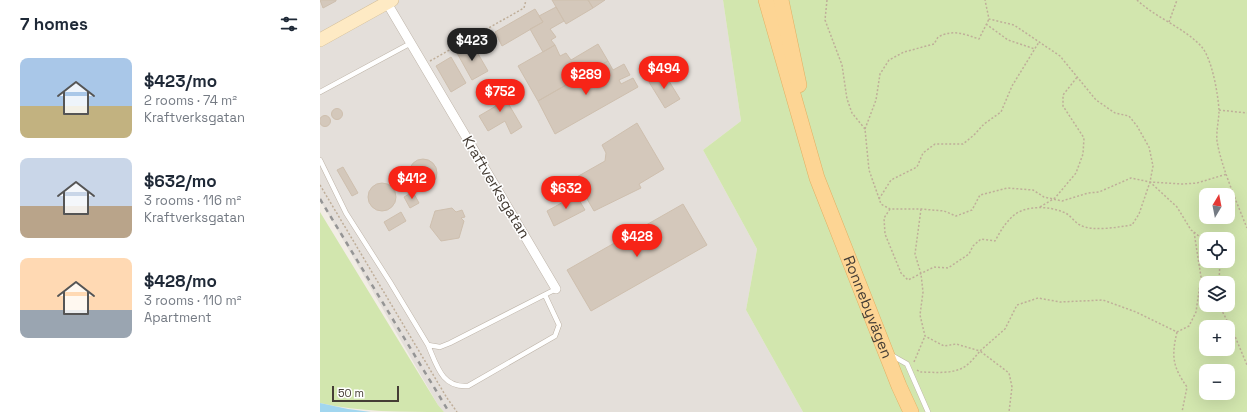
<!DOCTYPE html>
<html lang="en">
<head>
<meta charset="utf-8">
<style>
	:root { --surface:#fff; --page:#f6f6f7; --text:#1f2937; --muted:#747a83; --accent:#f72417 }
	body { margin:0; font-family:"Space Grotesk",sans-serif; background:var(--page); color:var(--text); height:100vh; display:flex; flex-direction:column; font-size:15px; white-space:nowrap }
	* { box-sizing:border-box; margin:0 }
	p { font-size:13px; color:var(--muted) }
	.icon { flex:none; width:22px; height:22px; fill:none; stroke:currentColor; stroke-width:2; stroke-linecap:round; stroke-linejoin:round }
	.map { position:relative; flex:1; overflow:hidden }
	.side { display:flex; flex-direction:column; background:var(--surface); width:320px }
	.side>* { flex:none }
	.needle { width:26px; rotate:10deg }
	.tools { position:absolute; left:879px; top:188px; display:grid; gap:8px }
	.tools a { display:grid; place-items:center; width:36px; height:36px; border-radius:8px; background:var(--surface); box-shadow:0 4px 16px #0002; font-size:20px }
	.scale { position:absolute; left:12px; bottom:10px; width:67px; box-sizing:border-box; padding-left:4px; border:2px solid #453d35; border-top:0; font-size:11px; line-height:14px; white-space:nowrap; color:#453d35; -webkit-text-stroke:3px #fff; paint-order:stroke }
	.price { position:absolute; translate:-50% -34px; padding:0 9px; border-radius:14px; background:var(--accent); color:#fff; font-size:13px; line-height:26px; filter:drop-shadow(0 1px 2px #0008) }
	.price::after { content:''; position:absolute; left:50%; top:24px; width:12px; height:9px; margin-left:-6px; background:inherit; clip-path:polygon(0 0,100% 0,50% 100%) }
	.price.current { background:#222; color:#fff }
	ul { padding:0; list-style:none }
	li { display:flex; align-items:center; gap:12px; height:100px; padding:0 20px }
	li span { display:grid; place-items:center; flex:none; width:112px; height:80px; border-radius:8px; color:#555 }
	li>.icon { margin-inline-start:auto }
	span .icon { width:48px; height:48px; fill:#fffc; stroke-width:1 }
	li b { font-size:17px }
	h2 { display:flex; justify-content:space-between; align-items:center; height:48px; padding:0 20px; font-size:17px }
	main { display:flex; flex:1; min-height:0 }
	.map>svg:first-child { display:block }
	.industrial { fill:#e4dfda }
	.green { fill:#d2e6ae; fill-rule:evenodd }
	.water { fill:#a1d6ef }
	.building { fill:#d4c8bb; stroke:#cebfae }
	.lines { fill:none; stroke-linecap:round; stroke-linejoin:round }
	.lane-casing { stroke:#beb4a8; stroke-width:5.5 }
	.street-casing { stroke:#beb4a8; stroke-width:10 }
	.secondary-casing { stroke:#d2bc95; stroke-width:14 }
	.primary-casing { stroke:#e2b064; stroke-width:16 }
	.path { stroke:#bfae99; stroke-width:1.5; stroke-dasharray:2 2; stroke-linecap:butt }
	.lane { stroke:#fff; stroke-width:4.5 }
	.street { stroke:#fff; stroke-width:9 }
	.secondary { stroke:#feeac4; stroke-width:13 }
	.primary { stroke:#fdd594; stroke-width:15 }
	.rail { stroke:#959595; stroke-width:2.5; stroke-dasharray:5 5; stroke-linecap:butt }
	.labels { text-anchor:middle; stroke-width:3; stroke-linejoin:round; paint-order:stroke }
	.street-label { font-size:15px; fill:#453d35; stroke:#fff }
</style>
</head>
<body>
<main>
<section class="side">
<h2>7 homes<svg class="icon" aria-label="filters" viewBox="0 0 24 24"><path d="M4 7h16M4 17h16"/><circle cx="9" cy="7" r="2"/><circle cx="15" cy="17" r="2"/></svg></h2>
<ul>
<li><span style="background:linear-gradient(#a9c7e8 60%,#c2b280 0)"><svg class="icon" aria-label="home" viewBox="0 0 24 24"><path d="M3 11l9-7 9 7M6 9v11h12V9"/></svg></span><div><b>$423/mo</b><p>2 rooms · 74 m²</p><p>Kraftverksgatan</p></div></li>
<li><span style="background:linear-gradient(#c9d6e8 60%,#b9a48a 0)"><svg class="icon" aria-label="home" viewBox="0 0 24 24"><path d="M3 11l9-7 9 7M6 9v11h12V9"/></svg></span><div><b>$632/mo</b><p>3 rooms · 116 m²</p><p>Kraftverksgatan</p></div></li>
<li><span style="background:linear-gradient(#ffd9b3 65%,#9aa5b1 0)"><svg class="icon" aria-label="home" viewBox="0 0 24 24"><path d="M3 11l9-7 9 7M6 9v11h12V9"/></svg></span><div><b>$428/mo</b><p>3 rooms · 110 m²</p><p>Apartment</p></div></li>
</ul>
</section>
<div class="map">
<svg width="927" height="412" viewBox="0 0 927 412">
	<rect width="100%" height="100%" fill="#f2ede5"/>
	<path class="industrial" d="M 0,0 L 403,0 L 421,121 L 383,150 L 437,249 L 426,310 L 483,412 L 124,412 L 118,405 L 0,200 Z"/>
	<path class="green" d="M 403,0 L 927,0 L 927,412 L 483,412 L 426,310 L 437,249 L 383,150 L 421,121 ZM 886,195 L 908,195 L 908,217 L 886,217 ZM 886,239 L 908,239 L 908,261 L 886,261 ZM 886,283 L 908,283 L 908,305 L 886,305 ZM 886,327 L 908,327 L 908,349 L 886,349 ZM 886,371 L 908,371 L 908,393 L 886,393 Z
		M 0,212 L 118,405 L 124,412 C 83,412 39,412 0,403 Z"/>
	<path class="water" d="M 0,403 L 28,409 L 51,412 L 0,412 Z"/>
	<path class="building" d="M 0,0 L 16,0 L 16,1 L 3,8 Z
		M 232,0 L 268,0 L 273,8 L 246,24 Z
		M 268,0 L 285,0 L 273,8 Z
		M 236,7 L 244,21 L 230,29 L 236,37 L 231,40 L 235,45 L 223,52 L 210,29 L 223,22 L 219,16 Z
		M 215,9 L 223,22 L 182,46 L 175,32 Z
		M 278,44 L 288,61 L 218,101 L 198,66 L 235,45 L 240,56 L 246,53 L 251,60 Z
		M 153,45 L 168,71 L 152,80 L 137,53 Z
		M 131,57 L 146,83 L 131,92 L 116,66 Z
		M 288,61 L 293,70 L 304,64 L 310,75 L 299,80 L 301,84 L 313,78 L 318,87 L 235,134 L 218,101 Z
		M 344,73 L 360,99 L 345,108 L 329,82 Z
		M 178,86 L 202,127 L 191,134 L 185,121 L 168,131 L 159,116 L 176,106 L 167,92 Z
		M185.5 99a4.5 4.5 0 1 1 9 0a4.5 4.5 0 1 1-9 0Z
		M11.5 114a5.5 5.5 0 1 1 11 0a5.5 5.5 0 1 1-11 0Z
		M-0.5 121a5.5 5.5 0 1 1 11 0a5.5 5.5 0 1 1-11 0Z
		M 317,123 L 344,169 L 319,184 L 321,188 L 274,211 L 255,178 L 285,161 L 286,153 L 282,145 Z
		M89 173a14 14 0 1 1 28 0a14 14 0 1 1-28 0Z
		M 23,167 L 38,193 L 32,196 L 17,170 Z
		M48 197a14 14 0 1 1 28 0a14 14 0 1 1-28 0Z
		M 93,192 L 99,203 L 90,208 L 84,197 Z
		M 256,195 L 265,210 L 234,226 L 227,211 Z
		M 363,204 L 387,245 L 271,311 L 247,270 Z
		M 132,208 L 136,212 L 142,210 L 145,217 L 141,218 L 144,221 L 139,238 L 121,241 L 110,227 L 115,211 Z
		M 81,212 L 86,221 L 69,231 L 64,222 Z"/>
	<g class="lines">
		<defs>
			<path id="lane" d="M 0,92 L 91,43
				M 0,160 L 26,213 L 70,282 L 108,345 L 120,347 L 130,343 L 236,289
				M 108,345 C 117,366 122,388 148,386 L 235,336 L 239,325 L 225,295
				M 571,355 L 587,364 L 608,412"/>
			<path id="street" d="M 67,3 L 236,289"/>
			<path id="secondary" d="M 0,40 L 72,0"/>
			<g id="primary">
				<path id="s1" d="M 446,0 L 497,178 L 579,386 L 591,412"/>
				<path d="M 461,0 L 479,85"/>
			</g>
		</defs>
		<use href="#lane" class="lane-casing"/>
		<use href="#street" class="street-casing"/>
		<use href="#secondary" class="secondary-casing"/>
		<use href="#primary" class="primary-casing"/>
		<path class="path" d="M 507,0 L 505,20 L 522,65 L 527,99 L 532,113 L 545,129 L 549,170 L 561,204 L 570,209 L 601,209 L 624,211 L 636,216 L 652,210 L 660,195 L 687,188 L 713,190 L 724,197 L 742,201 L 768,193 L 779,192 L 811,178 L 830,182 L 863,184 L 877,183 L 907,174
			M 817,0 C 836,18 863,27 881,46 C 892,58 898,94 899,110 C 899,120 896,131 897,141 C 901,166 917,203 927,228
			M 849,22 L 857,0
			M 666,24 L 688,40 L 715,49
			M 110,61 L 204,8 L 206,0
			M 899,110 L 927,113
			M 545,129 L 556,100 L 560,74 L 569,60 L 584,52 L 614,44 L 618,37 C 633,29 644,34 659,39 L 669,19
			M 0,185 L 127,398 L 137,412
			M 559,199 L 571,180 L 597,167 L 603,153 L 615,144 L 643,144 L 654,135 L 664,124 L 681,112 L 692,86 L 719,42
			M 720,207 L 735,198 L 756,173 L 763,154 L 764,138 L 743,106 L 743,95 L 758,76
			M 570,209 L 564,218 L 565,234 L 581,273 L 588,280 L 614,267 L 628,268 L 649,254 L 653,246 L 661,239 L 675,241 C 680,232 685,223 693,216 C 705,205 729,206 743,212 C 750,214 754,222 760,225 C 773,232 798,227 812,225 L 819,214 L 830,182 L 833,166 L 829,147 L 817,126 L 809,116 L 795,113 L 776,100 L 740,56 L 694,25 L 669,19 L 665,0
			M 601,209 L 595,254 L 601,274 L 603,292 L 600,315 L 605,336 L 624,346 L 636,344 L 660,351 L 685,329 L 697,305 L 718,298 L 740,302 L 783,300 L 816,312 L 857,332 L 869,326 L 876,312 L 881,277 L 874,232 L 871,230 L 857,207 L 830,182
			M 874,232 L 886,242
			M 899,283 L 900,261
			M 899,305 L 914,334 L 927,365
			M 857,332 C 851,357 853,367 867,387 L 862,412
			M 594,362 L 605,336
			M 597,370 L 600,372 C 614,372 635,375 647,365 C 652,361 656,356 660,351 L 689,373 L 692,387 L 689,412"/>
		<use href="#lane" class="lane"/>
		<use href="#street" class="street"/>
		<use href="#secondary" class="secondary"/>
		<use href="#primary" class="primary"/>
		<path class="rail" d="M 0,199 L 129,412"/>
	</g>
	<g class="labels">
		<g class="street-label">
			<text transform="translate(176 187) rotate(59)" y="5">Kraftverksgatan</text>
			<text dy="5" stroke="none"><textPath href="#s1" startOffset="324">Ronnebyvägen</textPath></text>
		</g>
	</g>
</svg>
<div class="tools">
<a><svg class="needle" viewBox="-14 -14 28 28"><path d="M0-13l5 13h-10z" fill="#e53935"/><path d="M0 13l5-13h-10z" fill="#747a83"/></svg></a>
<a><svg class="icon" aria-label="locate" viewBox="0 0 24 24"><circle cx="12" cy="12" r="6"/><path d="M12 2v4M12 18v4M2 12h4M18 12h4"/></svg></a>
<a><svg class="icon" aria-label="layers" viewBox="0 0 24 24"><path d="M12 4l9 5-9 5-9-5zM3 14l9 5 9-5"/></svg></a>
<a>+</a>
<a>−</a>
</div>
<div class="scale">50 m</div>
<b class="price current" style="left:152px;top:62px">$423</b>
<b class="price" style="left:344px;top:90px">$494</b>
<b class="price" style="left:266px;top:96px">$289</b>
<b class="price" style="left:180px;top:113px">$752</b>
<b class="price" style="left:92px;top:200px">$412</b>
<b class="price" style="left:246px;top:210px">$632</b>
<b class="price" style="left:317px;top:258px">$428</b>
</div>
</main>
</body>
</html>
